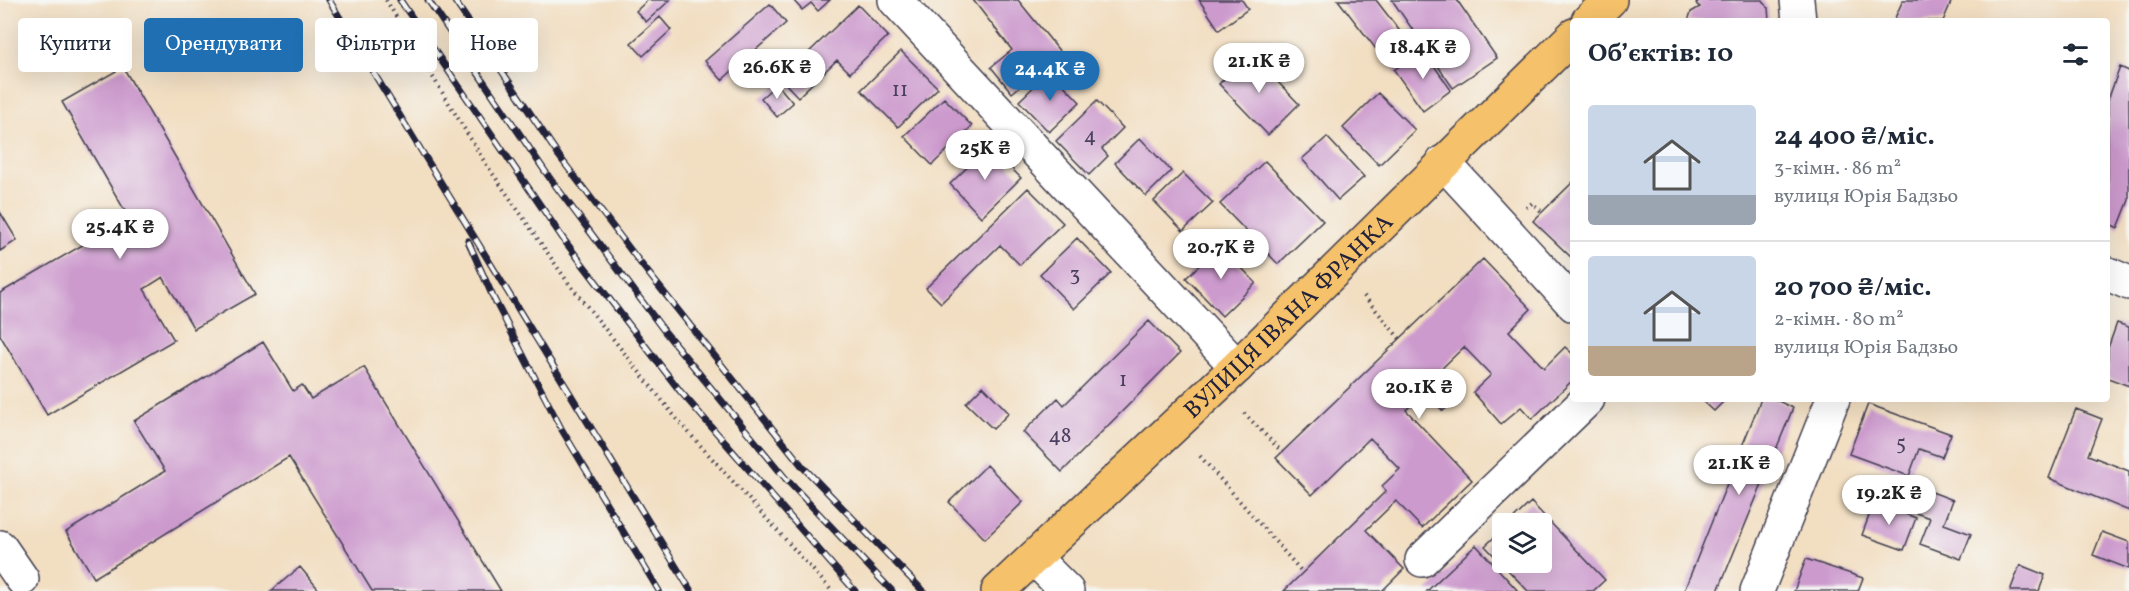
<!DOCTYPE html>
<html lang="uk">
<head>
<meta charset="utf-8">
<style>
	:root { --surface:#fff; --page:#f6f6f7; --text:#1f2937; --muted:#747a83; --line:#e0e1e3; --accent:#1f6fb2 }
	body { margin:0; font-family:Vollkorn,serif; background:var(--page); color:var(--text); height:100vh; display:flex; flex-direction:column; font-size:22px; white-space:nowrap }
	* { box-sizing:border-box; margin:0 }
	p { font-size:20px; color:var(--muted) }
	.icon { flex:none; width:33px; height:33px; fill:none; stroke:currentColor; stroke-width:2; stroke-linecap:round; stroke-linejoin:round }
	.map { position:relative; flex:1; overflow:hidden }
	.side { position:absolute; left:1570px; top:18px; width:540px; height:384px; display:flex; flex-direction:column; background:var(--surface); border-radius:6px; box-shadow:0 6px 24px #0002 }
	.side>* { flex:none }
	.top-card { position:absolute; left:18px; top:18px; width:570px; height:54px; display:flex; gap:12px }
	.buttons { position:absolute; left:1492px; top:513px; display:grid; gap:12px }
	.buttons a { display:grid; place-items:center; width:60px; height:60px; border-radius:6px; background:var(--surface); box-shadow:0 6px 24px #0002; font-size:30px }
	.price { position:absolute; translate:-50% -51px; padding:0 14px; border-radius:21px; background:#fff; color:#222; font-size:20px; line-height:39px; filter:drop-shadow(0 2px 3px #0008) }
	.price::after { content:''; position:absolute; left:50%; top:36px; width:18px; height:14px; margin-left:-9px; background:inherit; clip-path:polygon(0 0,100% 0,50% 100%) }
	.price.current { background:var(--accent); color:#fff }
	ul { padding:0; list-style:none }
	li { display:flex; align-items:center; gap:18px; height:150px; padding:0 18px }
	li+li { border-top:2px solid var(--line) }
	li span { display:grid; place-items:center; flex:none; width:168px; height:120px; border-radius:6px; color:#555 }
	li>.icon { margin-inline-start:auto }
	span .icon { width:72px; height:72px; fill:#fffc; stroke-width:1 }
	li b { font-size:26px }
	h2 { display:flex; justify-content:space-between; align-items:center; height:72px; padding:0 18px; font-size:26px }
	.pill { padding:0 21px; border-radius:6px; background:var(--surface); box-shadow:0 6px 24px #0002; font-size:21px; line-height:54px }
	.pill.current { background:var(--accent); color:#fff }
	.map>svg:first-child { display:block }
	.building { fill:#cc9acd }
	.lines { fill:none; stroke-linecap:round; stroke-linejoin:round }
	.minor-casing { stroke:#413e4f; stroke-width:36 }
	.major-casing { stroke:#413e4f; stroke-width:36 }
	.path { stroke:#413e4f; stroke-width:4; stroke-dasharray:1.5 4.5; stroke-linecap:butt }
	.minor { stroke:#fff; stroke-width:33 }
	.major { stroke:#f5c16b; stroke-width:33 }
	.rail-casing { stroke:#22223b; stroke-width:7 }
	.rail { stroke:#f6f6f2; stroke-width:4.5; stroke-dasharray:14; stroke-linecap:butt }
	.labels { text-anchor:middle; stroke-width:5; stroke-linejoin:round; paint-order:stroke }
	.number-label { font-size:21px; fill:#4c4060 }
	.street-label { font-size:24px; fill:#22223b; stroke:#f6f6f2 }
</style>
</head>
<body>
<div class="map">
<svg width="2129" height="591" viewBox="0 0 2129 591">
	<rect width="100%" height="100%" fill="#f6f6f2"/>
	<filter id="ink" filterUnits="userSpaceOnUse"><feTurbulence type="fractalNoise" baseFrequency=".0167" numOctaves="2"/><feDisplacementMap in="SourceGraphic" scale="12" xChannelSelector="R" yChannelSelector="G"/><feConvolveMatrix kernelMatrix="1 2 1 2 8 2 1 2 1" color-interpolation-filters="sRGB"/></filter>
	<filter id="wash" filterUnits="userSpaceOnUse"><feTurbulence type="fractalNoise" baseFrequency=".008" numOctaves="4" result="noise"/><feDisplacementMap in="SourceGraphic" scale="24" xChannelSelector="R" yChannelSelector="G"/><feGaussianBlur stdDeviation="1.35" result="paint"/><feColorMatrix in="noise" values="0 0 0 0 0 0 0 0 0 0 0 0 0 0 0 0 0 1.4 0 .05"/><feComposite in="paint" operator="in"/></filter>
	<g filter="url(#wash)">
		<rect width="100%" height="100%" fill="#f2dec1"/>
		<g id="blocks">
			<path class="building" d="M 648,0 L 670,0 L 646,22 L 636,11 Z
				M 793,0 L 830,0 L 818,11 L 811,3 L 802,10 Z
				M 973,0 L 1018,0 L 1061,53 L 1012,93 L 991,67 L 1012,50 Z
				M 1199,0 L 1242,0 L 1248,9 L 1219,30 Z
				M 1338,0 L 1376,0 L 1399,30 L 1376,49 Z
				M 1392,0 L 1457,0 L 1497,58 L 1453,88 Z
				M 1699,0 L 1763,0 L 1768,8 L 1769,21 L 1688,21 L 1691,12 L 1700,7 L 1696,4 Z
				M 1903,0 L 1952,0 L 1943,21 L 1901,21 L 1895,18 Z
				M 770,4 L 786,23 L 722,80 L 705,61 Z
				M 858,5 L 888,36 L 850,73 L 837,60 L 798,97 L 781,79 Z
				M 660,17 L 671,30 L 643,56 L 631,43 Z
				M 1423,50 L 1451,90 L 1423,111 L 1394,70 Z
				M 901,51 L 938,88 L 898,127 L 861,90 Z
				M 1250,53 L 1299,104 L 1268,135 L 1219,84 Z
				M 123,67 L 255,294 L 194,329 L 163,277 L 144,289 L 174,340 L 47,415 L 0,335 L 0,293 L 129,218 L 62,102 Z
				M 2120,67 L 2129,71 L 2129,200 L 2118,228 L 2108,223 L 2108,100 Z
				M 1050,71 L 1080,102 L 1049,132 L 1019,101 Z
				M 777,84 L 793,103 L 777,117 L 761,98 Z
				M 1378,93 L 1415,130 L 1379,165 L 1343,128 Z
				M 944,98 L 972,126 L 932,165 L 904,136 Z
				M 1097,101 L 1123,128 L 1102,149 L 1108,156 L 1089,175 L 1056,141 Z
				M 1327,137 L 1364,177 L 1338,200 L 1302,159 Z
				M 1140,138 L 1171,171 L 1146,196 L 1115,163 Z
				M 989,146 L 1021,178 L 981,217 L 950,184 Z
				M 1265,161 L 1323,221 L 1278,264 L 1220,204 Z
				M 1183,173 L 1213,203 L 1183,231 L 1154,201 Z
				M 1574,181 L 1574,260 L 1533,221 Z
				M 1028,188 L 1063,223 L 1020,265 L 1000,245 L 941,303 L 926,288 Z
				M 0,212 L 17,240 L 0,251 Z
				M 1077,238 L 1111,273 L 1074,309 L 1040,274 Z
				M 1220,245 L 1256,283 L 1222,316 L 1186,278 Z
				M 1483,259 L 1531,309 L 1509,331 L 1544,368 L 1565,347 L 1574,355 L 1574,379 L 1532,419 L 1521,407 L 1501,424 L 1473,392 L 1491,375 L 1464,347 L 1439,371 L 1462,394 L 1443,411 L 1425,392 L 1406,410 L 1472,480 L 1422,528 L 1396,501 L 1366,530 L 1404,569 L 1383,590 L 1385,591 L 1284,591 L 1386,491 L 1382,486 L 1400,469 L 1370,438 L 1312,495 L 1276,458 Z
				M 1149,321 L 1180,353 L 1062,472 L 1023,432 L 1058,398 L 1064,405 Z
				M 2117,323 L 2129,327 L 2129,386 L 2108,378 L 2108,348 Z
				M 263,342 L 293,391 L 302,385 L 311,399 L 364,367 L 501,591 L 372,591 L 289,457 L 94,578 L 66,532 L 165,471 L 134,421 Z
				M 983,386 L 1009,413 L 993,429 L 966,403 Z
				M 1701,399 L 1726,399 L 1714,411 Z
				M 1761,399 L 1774,399 L 1793,408 L 1718,591 L 1684,591 Z
				M 1868,404 L 1951,434 L 1942,457 L 1919,449 L 1909,476 L 1849,454 Z
				M 2076,409 L 2102,419 L 2088,455 L 2129,471 L 2129,511 L 2049,478 Z
				M 987,465 L 1023,502 L 985,539 L 949,502 Z
				M 1916,486 L 1953,500 L 1944,524 L 1971,534 L 1961,559 L 1920,544 L 1930,518 L 1907,510 Z
				M 1531,502 L 1605,580 L 1593,591 L 1528,591 L 1485,546 L 1503,529 L 1503,562 L 1542,562 L 1542,524 L 1508,524 Z
				M 1874,502 L 1916,518 L 1904,550 L 1862,535 Z
				M 2102,532 L 2129,542 L 2129,569 L 2093,555 Z
				M 1476,545 L 1518,591 L 1427,591 Z
				M 1806,559 L 1863,578 L 1858,591 L 1794,591 Z
				M 2020,565 L 2045,575 L 2039,591 L 2010,591 Z
				M 300,567 L 320,591 L 271,591 Z"/>
		</g>
	</g>
	<g filter="url(#ink)">
		<use href="#blocks" fill-opacity="0" stroke="#413e4f" stroke-width="1.5"/>
		<g class="lines">
			<defs>
				<path id="minor" d="M 895,0 L 1237,367
					M 1797,0 L 1799,21
					M 1443,162 L 1574,305
					M 2108,274 L 2129,283
					M 0,547 L 22,579
					M 1034,558 L 1067,591
					M 1422,560 L 1588,399
					M 1757,591 L 1833,399"/>
				<g id="major">
					<path d="M 1588,21 L 1610,0"/>
					<path id="s1" d="M 998,591 L 1237,367 L 1574,35"/>
				</g>
			</defs>
			<use href="#minor" class="minor-casing"/>
			<use href="#major" class="major-casing"/>
			<path class="path" d="M 386,0 L 484,161 L 567,281 L 680,423 L 832,591
				M 1526,208 L 1532,203 L 1542,212
				M 1364,296 L 1400,339
				M 1244,413 L 1282,452
				M 1200,456 L 1303,573"/>
			<use href="#minor" class="minor"/>
			<use href="#major" class="major"/>
			<defs>
				<path id="rail" d="M 329,0 L 691,591
					M 400,0 L 564,240 L 680,391 L 855,591
					M 428,0 L 549,177 L 665,332 L 786,479 L 892,591
					M 454,0 L 559,156 L 642,265 L 803,467 L 923,591
					M 468,241 L 493,297 L 562,430 L 659,591"/>
			</defs>
			<use href="#rail" class="rail-casing"/>
			<use href="#rail" class="rail"/>
		</g>
	</g>
	<g class="labels">
		<g class="number-label">
			<text x="900" y="96">11</text>
			<text x="1090" y="142">4</text>
			<text x="1075" y="280">3</text>
			<text x="1123" y="386">1</text>
			<text x="1060" y="442">48</text>
			<text x="1901" y="449">5</text>
		</g>
		<g class="street-label">
			<text dy="8" stroke="none"><textPath href="#s1" startOffset="400">ВУЛИЦЯ ІВАНА ФРАНКА</textPath></text>
		</g>
	</g>
</svg>
<div class="buttons">
<a><svg class="icon" aria-label="layers" viewBox="0 0 24 24"><path d="M12 4l9 5-9 5-9-5zM3 14l9 5 9-5"/></svg></a>
</div>
<b class="price" style="left:1423px;top:80px">18.4K ₴</b>
<b class="price" style="left:1259px;top:94px">21.1K ₴</b>
<b class="price" style="left:777px;top:100px">26.6K ₴</b>
<b class="price current" style="left:1050px;top:102px">24.4K ₴</b>
<b class="price" style="left:985px;top:181px">25K ₴</b>
<b class="price" style="left:120px;top:260px">25.4K ₴</b>
<b class="price" style="left:1221px;top:280px">20.7K ₴</b>
<b class="price" style="left:1419px;top:420px">20.1K ₴</b>
<b class="price" style="left:1739px;top:496px">21.1K ₴</b>
<b class="price" style="left:1889px;top:526px">19.2K ₴</b>
<div class="top-card">
<a class="pill">Купити</a>
<a class="pill current">Орендувати</a>
<a class="pill">Фільтри</a>
<a class="pill">Нове</a>
</div>
<section class="side">
<h2>Об’єктів: 10<svg class="icon" aria-label="filters" viewBox="0 0 24 24"><path d="M4 7h16M4 17h16"/><circle cx="9" cy="7" r="2"/><circle cx="15" cy="17" r="2"/></svg></h2>
<ul>
<li><span style="background:linear-gradient(#c9d6e8 75%,#9aa5b1 0)"><svg class="icon" aria-label="home" viewBox="0 0 24 24"><path d="M3 11l9-7 9 7M6 9v11h12V9"/></svg></span><div><b>24 400 ₴/міс.</b><p>3-кімн. · 86 m²</p><p>вулиця Юрія Бадзьо</p></div></li>
<li><span style="background:linear-gradient(#c9d6e8 75%,#b9a48a 0)"><svg class="icon" aria-label="home" viewBox="0 0 24 24"><path d="M3 11l9-7 9 7M6 9v11h12V9"/></svg></span><div><b>20 700 ₴/міс.</b><p>2-кімн. · 80 m²</p><p>вулиця Юрія Бадзьо</p></div></li>
</ul>
</section>
</div>
</body>
</html>
